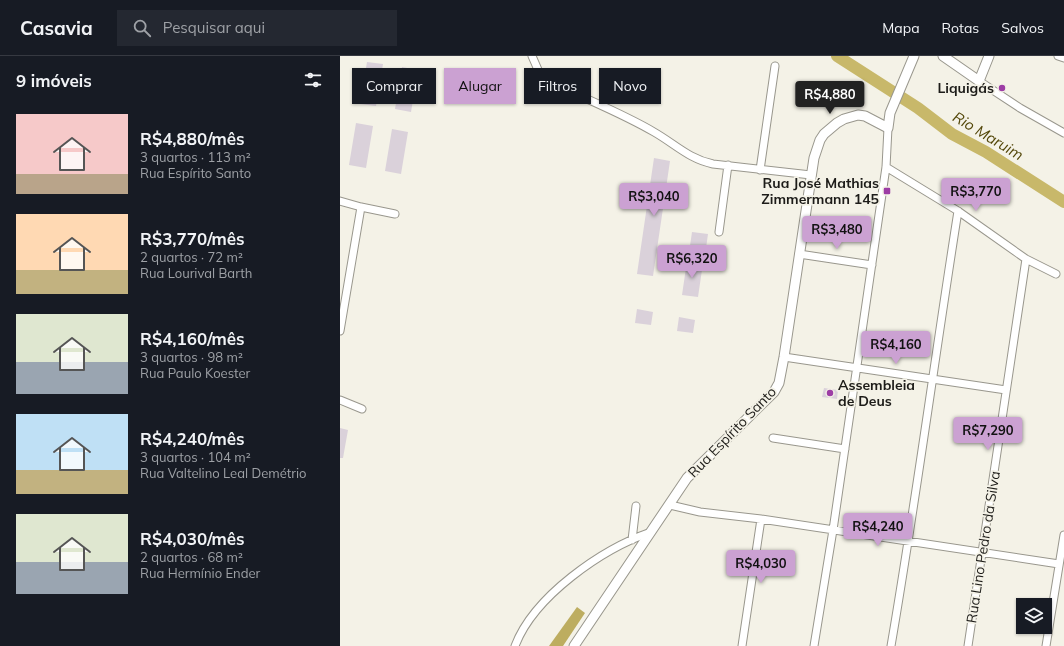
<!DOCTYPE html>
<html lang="pt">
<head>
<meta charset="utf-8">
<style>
	:root { --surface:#171b24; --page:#242831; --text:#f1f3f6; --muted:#9ea1a6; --line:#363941; --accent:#cba1d2 }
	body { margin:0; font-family:Mulish,sans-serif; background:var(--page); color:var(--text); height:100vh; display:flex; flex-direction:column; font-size:15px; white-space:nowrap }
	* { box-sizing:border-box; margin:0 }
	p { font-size:13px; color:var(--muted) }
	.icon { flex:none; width:22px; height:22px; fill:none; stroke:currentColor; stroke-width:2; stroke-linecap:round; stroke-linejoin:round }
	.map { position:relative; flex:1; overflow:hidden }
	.sheet { display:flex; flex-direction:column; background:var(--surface); width:340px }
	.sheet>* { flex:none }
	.hud { position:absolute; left:12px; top:12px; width:380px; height:36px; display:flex; gap:8px }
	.controls { position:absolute; left:676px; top:542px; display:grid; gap:8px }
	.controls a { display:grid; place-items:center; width:36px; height:36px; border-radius:0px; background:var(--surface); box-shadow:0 1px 3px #0004; font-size:20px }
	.price { position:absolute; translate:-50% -34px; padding:0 9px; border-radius:4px; background:var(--accent); color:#111; font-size:13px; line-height:26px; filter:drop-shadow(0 1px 2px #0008) }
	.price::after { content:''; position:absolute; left:50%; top:24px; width:12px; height:9px; margin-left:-6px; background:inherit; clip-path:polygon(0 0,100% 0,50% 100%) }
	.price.on { background:#222; color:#fff }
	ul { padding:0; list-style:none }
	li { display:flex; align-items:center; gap:12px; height:100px; padding:0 16px }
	li span { display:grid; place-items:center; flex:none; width:112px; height:80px; border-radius:0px; color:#555 }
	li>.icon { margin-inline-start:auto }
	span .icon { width:48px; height:48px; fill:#fffc; stroke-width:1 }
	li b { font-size:17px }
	h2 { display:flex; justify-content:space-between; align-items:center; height:48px; padding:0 16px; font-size:17px }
	.chip { padding:0 14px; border-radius:0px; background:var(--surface); box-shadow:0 1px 3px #0004; font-size:14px; line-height:36px }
	.chip.on { background:var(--accent); color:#111 }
	header { display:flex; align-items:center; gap:24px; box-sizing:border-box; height:56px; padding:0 20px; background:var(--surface); border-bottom:1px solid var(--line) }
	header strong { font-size:19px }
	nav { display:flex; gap:22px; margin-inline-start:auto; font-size:14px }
	.search { width:280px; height:36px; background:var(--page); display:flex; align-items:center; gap:10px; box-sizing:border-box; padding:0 14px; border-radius:0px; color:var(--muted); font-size:15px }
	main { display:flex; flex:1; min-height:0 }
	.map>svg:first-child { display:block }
	.forest { fill:#bdad60 }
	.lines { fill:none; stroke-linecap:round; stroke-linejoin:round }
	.river { stroke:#c8b86a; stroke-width:12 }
	.building { fill:#dad1da }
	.minor-casing { stroke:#99978d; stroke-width:9 }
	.tertiary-casing { stroke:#99978d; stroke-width:11 }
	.minor { stroke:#fff; stroke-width:7 }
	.tertiary { stroke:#fff; stroke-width:9 }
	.poi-dot { fill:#9d3da5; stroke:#f4f2e7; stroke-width:1.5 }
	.labels { text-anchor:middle; stroke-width:3.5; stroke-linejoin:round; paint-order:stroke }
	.poi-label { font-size:14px; font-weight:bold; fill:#1d1c19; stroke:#f4f2e7; text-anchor:end }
	.street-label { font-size:14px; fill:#1d1c19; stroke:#f4f2e7 }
	.water-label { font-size:15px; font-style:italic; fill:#534709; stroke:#f4f2e7 }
</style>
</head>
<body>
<header>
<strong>Casavia</strong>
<div class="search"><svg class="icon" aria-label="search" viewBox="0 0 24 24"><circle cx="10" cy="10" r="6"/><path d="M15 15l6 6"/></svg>Pesquisar aqui</div>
<nav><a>Mapa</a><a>Rotas</a><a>Salvos</a></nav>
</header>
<main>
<section class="sheet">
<h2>9 imóveis<svg class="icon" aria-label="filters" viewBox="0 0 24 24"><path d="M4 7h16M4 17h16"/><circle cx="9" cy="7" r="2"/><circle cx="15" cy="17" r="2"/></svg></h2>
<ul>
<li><span style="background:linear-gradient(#f6c9c9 75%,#b9a48a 0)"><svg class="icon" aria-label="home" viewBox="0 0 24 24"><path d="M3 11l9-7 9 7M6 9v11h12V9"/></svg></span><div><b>R$4,880/mês</b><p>3 quartos · 113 m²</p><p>Rua Espírito Santo</p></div></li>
<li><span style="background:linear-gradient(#ffd9b3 70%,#c2b280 0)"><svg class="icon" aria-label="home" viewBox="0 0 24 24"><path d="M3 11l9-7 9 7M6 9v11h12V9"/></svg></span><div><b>R$3,770/mês</b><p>2 quartos · 72 m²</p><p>Rua Lourival Barth</p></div></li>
<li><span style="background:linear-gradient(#dfe7d0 60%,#9aa5b1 0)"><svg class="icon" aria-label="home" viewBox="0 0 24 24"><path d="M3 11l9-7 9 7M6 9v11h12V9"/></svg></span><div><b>R$4,160/mês</b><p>3 quartos · 98 m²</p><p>Rua Paulo Koester</p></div></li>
<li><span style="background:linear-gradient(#bfe0f5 70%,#c2b280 0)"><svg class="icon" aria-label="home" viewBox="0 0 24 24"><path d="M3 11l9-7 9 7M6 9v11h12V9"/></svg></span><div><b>R$4,240/mês</b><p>3 quartos · 104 m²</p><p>Rua Valtelino Leal Demétrio</p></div></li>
<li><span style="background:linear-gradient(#dfe7d0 60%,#9aa5b1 0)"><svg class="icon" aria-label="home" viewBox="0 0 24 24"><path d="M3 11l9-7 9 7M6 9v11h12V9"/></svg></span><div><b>R$4,030/mês</b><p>2 quartos · 68 m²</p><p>Rua Hermínio Ender</p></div></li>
</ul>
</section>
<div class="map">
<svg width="724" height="590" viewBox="0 0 724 590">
	<rect width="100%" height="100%" fill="#f4f2e7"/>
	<path class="forest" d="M 237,551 L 245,557 L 223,590 L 209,590 Z"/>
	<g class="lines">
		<path class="river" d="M 497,0 L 578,52 L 612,78 L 646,96 L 724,146"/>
	</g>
	<path class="building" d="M 27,6 L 43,8 L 36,50 L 20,48 Z
		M 62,11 L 78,14 L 71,56 L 55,53 Z
		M 16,67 L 33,70 L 26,112 L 9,109 Z
		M 52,73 L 68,76 L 61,118 L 45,115 Z
		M 314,102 L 330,105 L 313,220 L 297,218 Z
		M 352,176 L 368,178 L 366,192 L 350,190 Z
		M 347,205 L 363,207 L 358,241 L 342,239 Z
		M 297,253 L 313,256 L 311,269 L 295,267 Z
		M 339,261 L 355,264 L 353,277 L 337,275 Z
		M 484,332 L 498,334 L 497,343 L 482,341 Z
		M 0,372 L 8,374 L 3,402 L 0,402 Z"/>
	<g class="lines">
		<defs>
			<path id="minor" d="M 192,0 L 199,16 L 211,26 C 245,43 282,57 314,76 C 335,88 349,103 373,108 L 471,119
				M 718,0 L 724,2
				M 639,25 L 680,52 L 724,77
				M 546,111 L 618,155 L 686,203 L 716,218
				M 420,114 L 435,10
				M 0,145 L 21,151 L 55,158
				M 379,176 L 388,109
				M 459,198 L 532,209
				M 0,275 L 21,151
				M 444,301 L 666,334
				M 0,344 L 22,353
				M 433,382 L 505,393
				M 330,449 L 360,456 L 421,463 L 719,508
				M 292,484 L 296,450
				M 175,590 C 194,540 262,493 311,476
				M 402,590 L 421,463
				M 474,590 L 493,474 L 546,111 L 548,72
				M 551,590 C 576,445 595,300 618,155
				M 628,590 L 686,203
				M 706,590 L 724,479"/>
			<path id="tertiary" d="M 603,0 L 639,25 L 649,0
				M 234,590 L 347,422 L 434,336 L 439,327 L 444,301 L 474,102 L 480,84 L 484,78 L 497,67 L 504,63 L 518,59 L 525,60 L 548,72 L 550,57 L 574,0"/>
		</defs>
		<use href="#minor" class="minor-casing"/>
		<use href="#tertiary" class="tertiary-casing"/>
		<use href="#minor" class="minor"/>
		<use href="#tertiary" class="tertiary"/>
	</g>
	<g class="poi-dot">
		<circle cx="662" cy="32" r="4"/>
		<rect x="543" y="131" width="8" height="8" rx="2"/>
		<circle cx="490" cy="337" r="4"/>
	</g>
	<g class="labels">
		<g class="poi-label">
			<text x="654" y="37">Liquigás</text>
			<text x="539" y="132">Rua José Mathias<tspan x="539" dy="16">Zimmermann 145</tspan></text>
			<text x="498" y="334" text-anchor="start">Assembleia<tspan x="498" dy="16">de Deus</tspan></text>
		</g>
		<g class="street-label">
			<text transform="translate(392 376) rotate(-46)" y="5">Rua Espírito Santo</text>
			<text transform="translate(643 491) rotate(-81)" y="5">Rua Lino Pedro da Silva</text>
		</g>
		<g class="water-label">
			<text transform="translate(648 80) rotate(31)" y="5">Rio Maruim</text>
		</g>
	</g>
</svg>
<div class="controls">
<a><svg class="icon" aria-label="layers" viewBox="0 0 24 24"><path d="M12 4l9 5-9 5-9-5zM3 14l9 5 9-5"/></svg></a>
</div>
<b class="price on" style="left:490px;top:59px">R$4,880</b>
<b class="price" style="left:636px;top:156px">R$3,770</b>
<b class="price" style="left:314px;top:161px">R$3,040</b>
<b class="price" style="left:497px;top:194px">R$3,480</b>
<b class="price" style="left:352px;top:223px">R$6,320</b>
<b class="price" style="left:556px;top:309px">R$4,160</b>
<b class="price" style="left:648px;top:395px">R$7,290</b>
<b class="price" style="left:538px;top:491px">R$4,240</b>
<b class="price" style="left:421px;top:528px">R$4,030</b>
<div class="hud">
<a class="chip">Comprar</a>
<a class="chip on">Alugar</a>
<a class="chip">Filtros</a>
<a class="chip">Novo</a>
</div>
</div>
</main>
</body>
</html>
